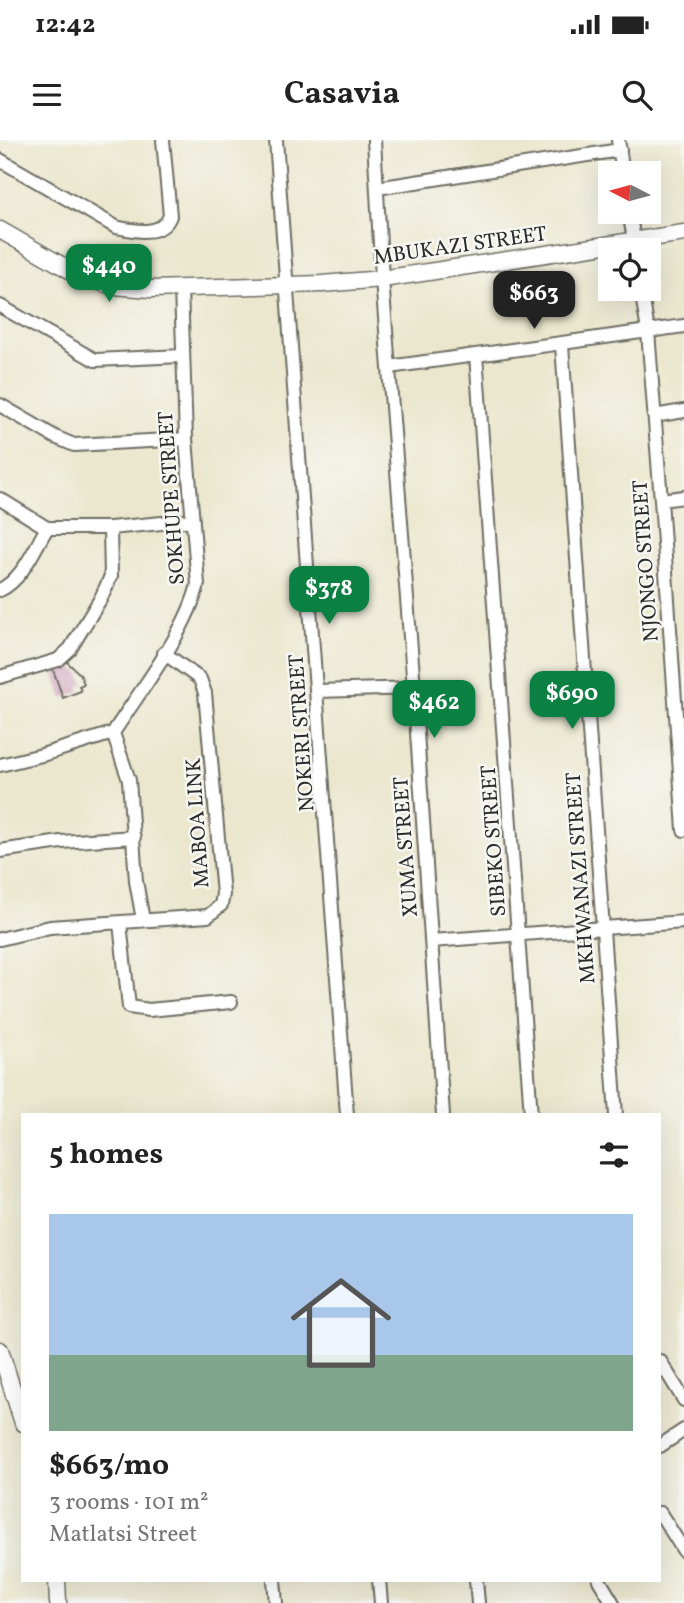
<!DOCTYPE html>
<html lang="en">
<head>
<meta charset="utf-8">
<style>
	:root { --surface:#fff; --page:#f6f6f6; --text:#222; --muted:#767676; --line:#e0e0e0; --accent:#0b8043 }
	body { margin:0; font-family:Vollkorn,serif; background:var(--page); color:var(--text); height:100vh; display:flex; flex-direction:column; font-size:26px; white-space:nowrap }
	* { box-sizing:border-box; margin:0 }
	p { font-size:23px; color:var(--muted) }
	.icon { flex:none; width:38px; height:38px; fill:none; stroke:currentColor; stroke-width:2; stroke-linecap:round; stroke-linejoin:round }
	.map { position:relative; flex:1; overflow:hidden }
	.details { position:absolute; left:21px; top:973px; width:640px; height:469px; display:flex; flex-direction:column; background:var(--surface); border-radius:0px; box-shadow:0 7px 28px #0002 }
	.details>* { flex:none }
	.needle { width:46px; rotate:276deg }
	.controls { position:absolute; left:598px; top:21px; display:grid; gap:14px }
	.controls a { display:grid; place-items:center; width:63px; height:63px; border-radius:0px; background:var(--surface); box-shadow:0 7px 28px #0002; font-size:35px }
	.price { position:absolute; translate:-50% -60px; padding:0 16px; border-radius:14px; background:var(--accent); color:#fff; font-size:23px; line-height:46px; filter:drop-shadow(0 2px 4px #0008) }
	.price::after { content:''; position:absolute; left:50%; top:42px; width:21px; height:16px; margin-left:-10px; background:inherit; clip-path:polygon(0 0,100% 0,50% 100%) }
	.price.current { background:#222; color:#fff }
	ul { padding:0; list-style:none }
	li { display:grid; align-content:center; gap:14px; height:371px; padding:0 28px }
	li+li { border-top:2px solid var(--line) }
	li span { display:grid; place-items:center; height:217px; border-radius:0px; color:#555 }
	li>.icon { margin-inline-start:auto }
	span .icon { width:126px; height:126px; fill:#fffc; stroke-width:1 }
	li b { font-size:30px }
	h2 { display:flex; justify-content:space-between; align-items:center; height:84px; padding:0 28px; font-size:30px }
	.status { display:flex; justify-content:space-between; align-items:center; height:49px; padding:0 35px; background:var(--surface); direction:ltr }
	.status svg { height:19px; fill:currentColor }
	header { display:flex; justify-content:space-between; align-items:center; height:91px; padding:0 28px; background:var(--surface); font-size:32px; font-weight:700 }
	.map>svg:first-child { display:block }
	.building { fill:#cb96b5 }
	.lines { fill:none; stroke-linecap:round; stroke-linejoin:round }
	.minor-casing { stroke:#6e6d64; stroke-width:16 }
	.tertiary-casing { stroke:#6e6d64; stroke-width:19 }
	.minor { stroke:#fff; stroke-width:12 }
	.tertiary { stroke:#fff; stroke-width:16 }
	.labels { text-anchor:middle; stroke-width:5; stroke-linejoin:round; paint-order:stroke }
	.street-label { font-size:21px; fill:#2b2b2b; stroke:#f6f6f2 }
</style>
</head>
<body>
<div class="status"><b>12:42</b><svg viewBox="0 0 49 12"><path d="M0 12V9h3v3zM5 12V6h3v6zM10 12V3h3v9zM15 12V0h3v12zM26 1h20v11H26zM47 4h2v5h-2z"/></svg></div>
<header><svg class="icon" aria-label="menu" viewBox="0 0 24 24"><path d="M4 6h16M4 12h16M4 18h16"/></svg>Casavia<svg class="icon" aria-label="search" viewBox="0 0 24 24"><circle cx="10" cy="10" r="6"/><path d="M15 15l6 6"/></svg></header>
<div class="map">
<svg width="684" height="1463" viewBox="0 0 684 1463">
	<rect width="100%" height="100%" fill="#f6f6f2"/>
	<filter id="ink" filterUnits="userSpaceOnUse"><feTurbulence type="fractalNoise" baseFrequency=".0143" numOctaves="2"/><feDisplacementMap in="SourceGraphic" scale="14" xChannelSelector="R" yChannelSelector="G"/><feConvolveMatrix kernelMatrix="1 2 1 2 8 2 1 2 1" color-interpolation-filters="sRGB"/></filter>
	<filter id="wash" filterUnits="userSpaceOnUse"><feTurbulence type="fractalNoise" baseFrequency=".00686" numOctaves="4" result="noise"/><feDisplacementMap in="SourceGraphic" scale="28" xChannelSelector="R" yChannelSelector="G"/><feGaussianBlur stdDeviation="1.57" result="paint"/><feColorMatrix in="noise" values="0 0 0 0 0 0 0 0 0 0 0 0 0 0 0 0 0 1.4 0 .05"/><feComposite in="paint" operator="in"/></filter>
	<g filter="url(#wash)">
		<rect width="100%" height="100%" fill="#ebe7ce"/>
		<g id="blocks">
			<path class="building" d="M 67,522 L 80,534 L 84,544 L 79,546 L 81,551 L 63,558 L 52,527 Z"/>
		</g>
	</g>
	<g filter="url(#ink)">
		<use href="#blocks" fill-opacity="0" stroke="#6e6d64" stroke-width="2"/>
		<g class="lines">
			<defs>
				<path id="minor" d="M 276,0 L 347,975
					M 374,0 L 382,139 L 414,548 L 443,975
					M 618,0 L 623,33
					M 0,20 L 116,87 C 134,91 162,97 170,76 L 163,0
					M 377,48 L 620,10
					M 629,72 L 636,110
					M 641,149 L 648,191 L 661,360 L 684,690
					M 0,166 L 95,220 L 182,216
					M 562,205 L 616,975
					M 476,215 L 531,975
					M 389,227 L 684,186
					M 0,265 L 55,297 L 74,305 L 186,299
					M 654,276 L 684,271
					M 0,359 L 47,388 L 110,388 L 193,380
					M 661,360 L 684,357
					M 0,450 C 23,439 34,409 47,388
					M 0,537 L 58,520 L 70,509 L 101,458 L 111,436 L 110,388
					M 318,551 L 414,548
					M 113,593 L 129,640 L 136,741 L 143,780
					M 0,625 L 42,615 L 113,593 C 140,551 187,491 198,444 L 186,299 L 181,148
					M 0,711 L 61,702 L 134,697
					M 120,783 L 129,867 L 149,870 L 231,862
					M 0,799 L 50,787 L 208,776 L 221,765 L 223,754 L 205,553 L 200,539 L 164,513
					M 431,801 L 684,782
					M 660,1221 L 684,1260
					M 660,1306 L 684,1290
					M 660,1373 L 684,1411
					M 274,1440 L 276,1463
					M 379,1440 L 381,1463
					M 476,1440 L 478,1463
					M 599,1440 L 613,1463"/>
				<path id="tertiary" d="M 0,90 L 82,137 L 113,146 L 151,149 L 322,144 L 382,139 L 684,93
					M 0,1210 L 23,1283
					M 57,1440 L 58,1463"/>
			</defs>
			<use href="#minor" class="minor-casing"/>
			<use href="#tertiary" class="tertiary-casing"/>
			<use href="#minor" class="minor"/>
			<use href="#tertiary" class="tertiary"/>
		</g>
	</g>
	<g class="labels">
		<g class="street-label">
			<text transform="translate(460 105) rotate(-8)" y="7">MBUKAZI STREET</text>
			<text transform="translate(171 358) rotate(-94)" y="7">SOKHUPE STREET</text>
			<text transform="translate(645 421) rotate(-94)" y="7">NJONGO STREET</text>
			<text transform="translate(301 593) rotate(-94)" y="7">NOKERI STREET</text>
			<text transform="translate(197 683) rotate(-94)" y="7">MABOA LINK</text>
			<text transform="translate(493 701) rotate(-94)" y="7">SIBEKO STREET</text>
			<text transform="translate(405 707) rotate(-94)" y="7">XUMA STREET</text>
			<text transform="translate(580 738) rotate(-94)" y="7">MKHWANAZI STREET</text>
		</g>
	</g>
</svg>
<div class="controls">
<a><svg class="needle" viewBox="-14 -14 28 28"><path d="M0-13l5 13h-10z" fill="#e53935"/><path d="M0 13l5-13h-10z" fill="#767676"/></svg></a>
<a><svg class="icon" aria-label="locate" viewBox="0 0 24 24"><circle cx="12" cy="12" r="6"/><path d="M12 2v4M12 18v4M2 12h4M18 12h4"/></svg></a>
</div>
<b class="price" style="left:109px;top:164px">$440</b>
<b class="price current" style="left:534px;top:191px">$663</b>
<b class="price" style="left:329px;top:486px">$378</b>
<b class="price" style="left:572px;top:591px">$690</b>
<b class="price" style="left:434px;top:600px">$462</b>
<section class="details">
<h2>5 homes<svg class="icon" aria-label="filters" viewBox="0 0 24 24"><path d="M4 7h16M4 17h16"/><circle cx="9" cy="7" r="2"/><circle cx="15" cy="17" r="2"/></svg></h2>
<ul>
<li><span style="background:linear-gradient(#a9c7e8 65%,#7fa58c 0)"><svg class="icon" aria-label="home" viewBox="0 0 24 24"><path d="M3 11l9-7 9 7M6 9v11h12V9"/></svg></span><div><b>$663/mo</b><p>3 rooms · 101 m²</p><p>Matlatsi Street</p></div></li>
</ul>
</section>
</div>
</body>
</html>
